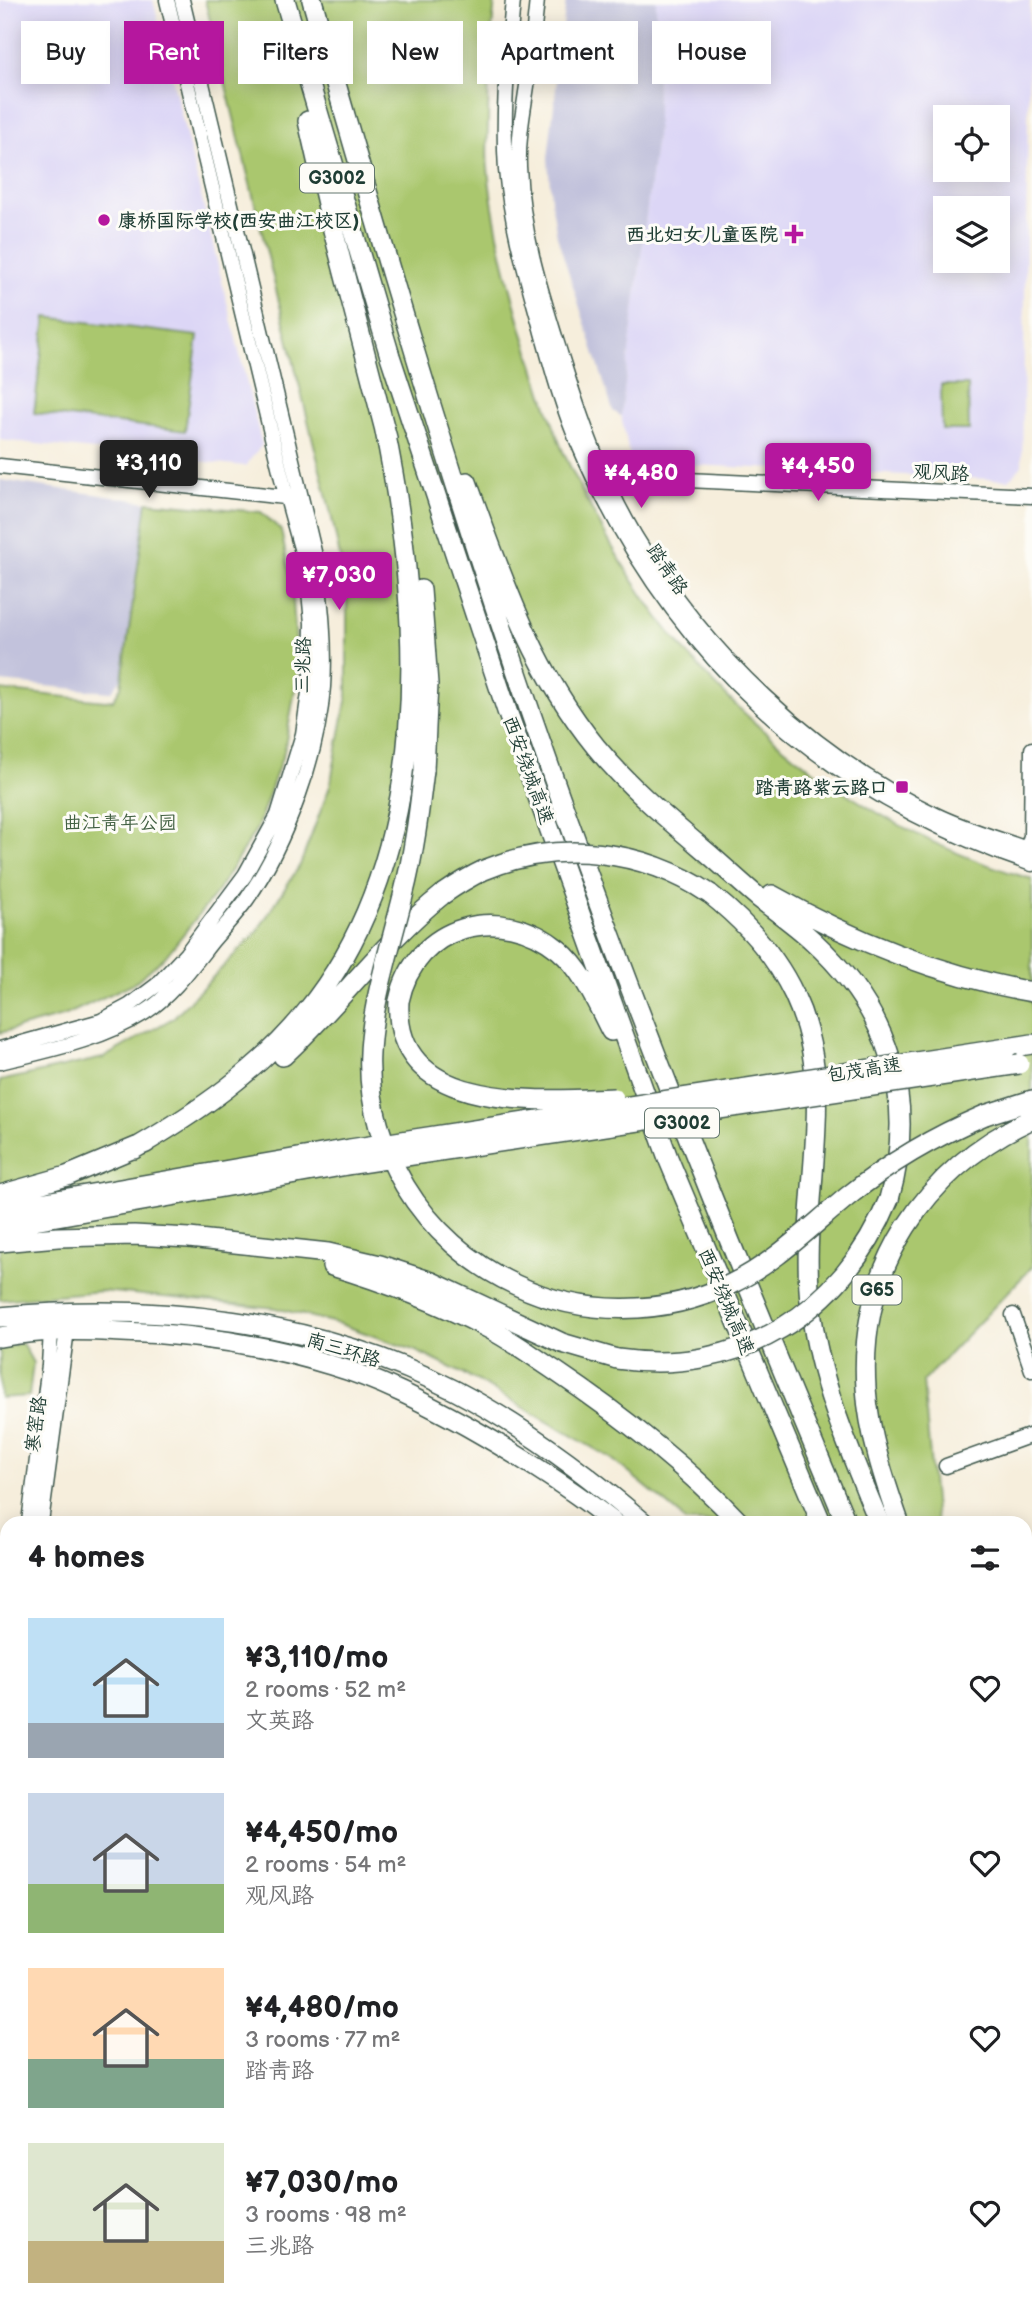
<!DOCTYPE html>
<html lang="en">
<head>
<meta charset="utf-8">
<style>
	:root { --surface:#fff; --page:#f2f2f2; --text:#202124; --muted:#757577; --accent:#b5179e }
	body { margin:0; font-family:"Balsamiq Sans","LXGW WenKai TC",sans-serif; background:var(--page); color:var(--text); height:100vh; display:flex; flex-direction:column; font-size:26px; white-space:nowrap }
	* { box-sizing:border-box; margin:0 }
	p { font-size:23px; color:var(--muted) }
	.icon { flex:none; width:38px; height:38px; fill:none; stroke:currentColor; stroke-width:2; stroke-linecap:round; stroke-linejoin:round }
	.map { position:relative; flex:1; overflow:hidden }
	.panel { position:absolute; left:0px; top:1516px; width:1032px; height:800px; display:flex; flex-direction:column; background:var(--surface); border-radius:21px 21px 0 0; box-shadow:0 4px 18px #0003 }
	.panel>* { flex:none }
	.guide { position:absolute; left:21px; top:21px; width:990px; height:63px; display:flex; gap:14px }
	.tools { position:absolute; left:933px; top:105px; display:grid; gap:14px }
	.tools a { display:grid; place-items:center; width:77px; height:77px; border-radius:0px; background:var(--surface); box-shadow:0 4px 18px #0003; font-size:35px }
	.price { position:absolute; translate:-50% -60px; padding:0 16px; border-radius:7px; background:var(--accent); color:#fff; font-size:23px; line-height:46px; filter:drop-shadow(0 2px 4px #0008) }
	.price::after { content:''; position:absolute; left:50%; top:42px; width:21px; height:16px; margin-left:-10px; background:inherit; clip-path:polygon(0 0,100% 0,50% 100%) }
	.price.current { background:#222; color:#fff }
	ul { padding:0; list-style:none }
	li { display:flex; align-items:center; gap:21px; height:175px; padding:0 28px }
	li span { display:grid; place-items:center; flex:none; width:196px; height:140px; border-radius:0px; color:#555 }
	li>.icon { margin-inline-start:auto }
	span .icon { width:84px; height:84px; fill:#fffc; stroke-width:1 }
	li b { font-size:30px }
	h2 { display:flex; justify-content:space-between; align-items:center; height:84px; padding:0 28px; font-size:30px }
	.tag { padding:0 24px; border-radius:0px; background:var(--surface); box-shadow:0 4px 18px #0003; font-size:24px; line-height:63px }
	.tag.current { background:var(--accent); color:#fff }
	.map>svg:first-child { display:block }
	.built { fill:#dcd6f6; fill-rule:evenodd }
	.industrial { fill:#c2c2dc }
	.green { fill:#aac76e; stroke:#648251; stroke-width:2 }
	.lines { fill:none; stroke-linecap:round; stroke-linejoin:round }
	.minor-casing { stroke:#3f584d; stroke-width:17 }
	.major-casing { stroke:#3f584d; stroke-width:20 }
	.highway-casing { stroke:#3f584d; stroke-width:22 }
	.minor { stroke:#fff; stroke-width:14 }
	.major { stroke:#fff; stroke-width:18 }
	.highway { stroke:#fff; stroke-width:19 }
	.highway-bridge-casing { stroke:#3f584d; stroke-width:22; stroke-linecap:butt }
	.highway-bridge { stroke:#fff; stroke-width:19 }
	.poi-dot { fill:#b5179e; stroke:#fdfcf7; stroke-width:2.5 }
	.labels { text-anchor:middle; stroke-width:6; stroke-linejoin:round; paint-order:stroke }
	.shield { fill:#fdfcf7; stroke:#62766e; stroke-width:2 }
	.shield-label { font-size:18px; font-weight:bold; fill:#1f3d34 }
	.poi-label { font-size:19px; font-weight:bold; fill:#1f3d34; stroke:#fdfcf7; text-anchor:end }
	.street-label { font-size:19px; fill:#1f3d34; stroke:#fdfcf7 }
	.park-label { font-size:19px; fill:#426042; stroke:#fdfcf7 }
</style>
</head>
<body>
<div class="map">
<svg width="1032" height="2314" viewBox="0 0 1032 2314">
	<rect width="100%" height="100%" fill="#fdfcf7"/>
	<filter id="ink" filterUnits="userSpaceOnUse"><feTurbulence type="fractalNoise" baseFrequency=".0143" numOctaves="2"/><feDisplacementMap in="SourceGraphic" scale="14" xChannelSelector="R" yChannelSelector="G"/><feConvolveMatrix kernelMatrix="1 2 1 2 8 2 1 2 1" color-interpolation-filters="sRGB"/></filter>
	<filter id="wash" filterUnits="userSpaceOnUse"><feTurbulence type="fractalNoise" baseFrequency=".00686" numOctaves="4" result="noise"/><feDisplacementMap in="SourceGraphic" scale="28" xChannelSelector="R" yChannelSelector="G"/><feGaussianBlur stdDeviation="1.57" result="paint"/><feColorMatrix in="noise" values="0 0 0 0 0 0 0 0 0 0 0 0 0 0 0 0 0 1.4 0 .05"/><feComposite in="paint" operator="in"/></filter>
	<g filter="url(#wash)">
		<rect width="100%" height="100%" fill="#f6eedc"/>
		<path class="built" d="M 0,0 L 153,0 L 262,445 L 245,466 L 0,440 Z
			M 656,0 L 1030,0 L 1022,465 L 1009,480 L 631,462 L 621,416 L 657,127 ZM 945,117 L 998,117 L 998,170 L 945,170 ZM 945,208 L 998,208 L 998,261 L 945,261 Z
			M 0,2276 L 7,2277 L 7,2308 L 79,2308 L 79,2314 L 0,2314 Z"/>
		<path class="industrial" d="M 566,0 L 656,0 L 657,127 L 621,416 L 613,411 L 557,236 L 551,200 L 548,158 Z
			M 0,480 L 147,502 L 122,678 L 111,692 L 0,682 Z"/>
		<path class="green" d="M 205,0 L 495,0 C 490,41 488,82 488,123 C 488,138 486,153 488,168 C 493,224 507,279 523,333 C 532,361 541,390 551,418 C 556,432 560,447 567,460 C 598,526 637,595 685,651 C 774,756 899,842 1032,879 L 1032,1267 L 923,1381 L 936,1522 L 685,1522 L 678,1513 L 612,1459 L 476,1380 L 416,1351 L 340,1324 L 275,1308 L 102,1291 L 0,1300 L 0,1081 L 103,1058 L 173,1018 L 256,933 L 300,865 L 330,786 L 347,696 L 347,590 L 331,514 Z
			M 46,317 L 198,336 L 185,431 L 34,413 Z
			M 941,385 L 968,385 L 969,430 L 942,430 Z
			M 147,502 L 261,512 L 281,530 L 292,587 L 298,673 L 284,752 L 257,828 L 217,892 L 165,957 L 134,983 L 66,1015 L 0,1033 L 0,690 L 105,701 L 113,700 L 121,687 Z
			M 22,1343 L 33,1363 L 29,1396 L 0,1398 L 0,1347 Z
			M 1026,1642 L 1032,1658 L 1032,2182 L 1026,2168 Z
			M 712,2308 L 862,2308 L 849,2314 L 707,2314 Z"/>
	</g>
	<g filter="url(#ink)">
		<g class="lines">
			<defs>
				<path id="minor" d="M 513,0 C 508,57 502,113 506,170 C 511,223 526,274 540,325 C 551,365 562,407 579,445 C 667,651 820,793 1032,864
					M 537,0 C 534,29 531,57 527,86 C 523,113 518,139 519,166 C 521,231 542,295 561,356 C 580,417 602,481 635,536 C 705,653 812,756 936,815 C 967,830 1000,839 1032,851
					M 0,466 L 294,498
					M 600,488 L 624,477 L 1032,496
					M 1025,855 L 1031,836 L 1032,749
					M 0,1049 L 101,1021 L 129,1006 L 157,985 L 186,954 L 245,875 L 278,815 L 303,734 L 311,679 L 312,623 L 307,570 L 284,487 L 167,0
					M 0,1062 C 49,1050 101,1040 144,1013 C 172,995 193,965 213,940 C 224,927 237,913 247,899 C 286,843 318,755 323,687 C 326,644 321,602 316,560 L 182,0
					M 1013,1315 L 1032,1370
					M 946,1466 L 1032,1435
					M 29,1522 L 49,1365 L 51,1331
					M 41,1522 L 67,1330
					M 0,1746 L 7,1689
					M 0,1848 L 7,1789
					M 0,1960 L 7,1961
					M 0,2256 L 7,2257
					M 389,2308 L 432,2314"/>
				<path id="major" d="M 0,1681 L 7,1681
					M 0,1696 L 7,1697
					M 571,2308 L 572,2314
					M 785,2308 L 793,2314
					M 829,2308 L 840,2314
					M 1016,2308 L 1020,2314
					M 586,2314 L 594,2314
					M 698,2314 L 706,2308
					M 868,2314 L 878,2308
					M 909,2314 L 915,2308"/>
				<path id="highway" d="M 285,0 L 390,356 L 507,711 L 668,1158 L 821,1522
					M 312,0 C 380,239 450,478 531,714 C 625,987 734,1256 846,1522
					M 308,121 L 333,230 L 387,438
					M 467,482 C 502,577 531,667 596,747 C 628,786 665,817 703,849 C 722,865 740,882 759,898 C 777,912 796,925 813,941 C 889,1011 918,1098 889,1199
					M 421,590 L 428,684 L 424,770
					M 710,894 C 788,956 821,1024 816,1124 C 814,1187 803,1248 811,1310 C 820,1385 851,1454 879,1522
					M 772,895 C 853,941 940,975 1032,992
					M 399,1001 C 415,924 501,902 559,950 C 584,971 597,1004 611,1031
					M 1007,1048 L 1032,1044
					M 283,1056 C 339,1005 383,942 442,895
					M 985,1115 L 1032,1100
					M 134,1149 C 198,1112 261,1069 307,1011 C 436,852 423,614 384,426
					M 0,1195 L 67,1176 L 146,1143
					M 0,1210 L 350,1149
					M 0,1226 L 353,1164
					M 0,1242 L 58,1237 L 134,1235 L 189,1238 L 328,1253 L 380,1265 L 432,1282 L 562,1343 L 617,1359
					M 332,1266 C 385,1282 437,1302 486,1327 C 510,1339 531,1355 554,1370 C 621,1415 683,1463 739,1522
					M 0,1317 C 154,1302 316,1319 456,1391 C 523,1426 586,1473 643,1522
					M 0,1337 C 41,1329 81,1330 122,1332 C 193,1334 263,1344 331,1365 C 379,1379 423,1402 467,1426 C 518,1455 567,1485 613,1522
					M 899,1522 C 884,1479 869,1434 866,1388 C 858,1268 925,1168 1032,1119
					M 1026,1890 L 1032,1907
					M 1026,1947 L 1032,1963
					M 1026,2012 L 1032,2028
					M 1026,2229 L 1032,2242
					M 1026,2275 L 1032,2290"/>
			</defs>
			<use href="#minor" class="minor-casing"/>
			<use href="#major" class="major-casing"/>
			<use href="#highway" class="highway-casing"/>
			<use href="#minor" class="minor"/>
			<use href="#major" class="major"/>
			<use href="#highway" class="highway"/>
			<defs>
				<path id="highway-bridge" d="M 424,770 C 419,812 414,854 403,896 C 376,1004 343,1081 405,1186 C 431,1229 470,1264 516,1285 C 584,1317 664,1316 731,1284 C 775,1263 810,1227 847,1197 C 889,1163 935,1136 985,1115
					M 442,895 C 455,886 469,877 484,870 C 558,839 643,849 710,894
					M 399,1001 C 392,1113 540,1101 614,1098
					M 350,1149 L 1007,1048
					M 353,1164 L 1019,1064
					M 617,1359 C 739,1377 843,1312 889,1199"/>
			</defs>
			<use href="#highway-bridge" class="highway-bridge-casing"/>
			<use href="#highway-bridge" class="highway-bridge"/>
		</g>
	</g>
	<g class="poi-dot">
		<circle cx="104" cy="220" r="7"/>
		<path d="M790.5 223.5h7v7h7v7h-7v7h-7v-7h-7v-7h7z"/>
		<rect x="895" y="780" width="14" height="14" rx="3.5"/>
	</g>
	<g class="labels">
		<g class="shield">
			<rect x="300" y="163.5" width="74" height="29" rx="5"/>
			<rect x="645" y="1108.5" width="74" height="29" rx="5"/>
			<rect x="852.5" y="1275.5" width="49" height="29" rx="5"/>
		</g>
		<g class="shield-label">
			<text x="337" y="184">G3002</text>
			<text x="682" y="1129">G3002</text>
			<text x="877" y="1296">G65</text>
		</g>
		<g class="poi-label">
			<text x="118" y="227" text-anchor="start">康桥国际学校(西安曲江校区)</text>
			<text x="778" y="241">西北妇女儿童医院</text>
			<text x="888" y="794">踏青路紫云路口</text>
		</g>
		<g class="street-label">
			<text transform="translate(941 472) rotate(3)" y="7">观风路</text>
			<text transform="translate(668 569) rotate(56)" y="7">踏青路</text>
			<text transform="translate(302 665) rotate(-88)" y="7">三兆路</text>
			<text transform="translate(529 770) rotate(70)" y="7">西安绕城高速</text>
			<text transform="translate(864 1069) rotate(-9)" y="7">包茂高速</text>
			<text transform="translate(727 1301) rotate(67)" y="7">西安绕城高速</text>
			<text transform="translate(344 1349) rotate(17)" y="7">南三环路</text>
			<text transform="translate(35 1424) rotate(-82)" y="7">寒窑路</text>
		</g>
		<g class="park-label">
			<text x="120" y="829">曲江青年公园</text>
		</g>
	</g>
</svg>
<div class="tools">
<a><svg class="icon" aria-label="locate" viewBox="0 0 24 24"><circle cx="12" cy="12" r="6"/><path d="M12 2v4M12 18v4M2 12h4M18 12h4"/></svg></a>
<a><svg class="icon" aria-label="layers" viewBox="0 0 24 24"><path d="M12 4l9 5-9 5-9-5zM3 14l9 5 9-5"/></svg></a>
</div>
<b class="price current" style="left:149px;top:500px">¥3,110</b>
<b class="price" style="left:818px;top:503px">¥4,450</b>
<b class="price" style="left:641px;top:510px">¥4,480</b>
<b class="price" style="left:339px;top:612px">¥7,030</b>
<div class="guide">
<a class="tag">Buy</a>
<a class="tag current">Rent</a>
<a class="tag">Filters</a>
<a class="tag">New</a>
<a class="tag">Apartment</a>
<a class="tag">House</a>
</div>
<section class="panel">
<h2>4 homes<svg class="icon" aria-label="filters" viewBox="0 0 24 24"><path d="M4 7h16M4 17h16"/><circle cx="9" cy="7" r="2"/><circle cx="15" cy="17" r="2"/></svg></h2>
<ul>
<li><span style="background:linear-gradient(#bfe0f5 75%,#9aa5b1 0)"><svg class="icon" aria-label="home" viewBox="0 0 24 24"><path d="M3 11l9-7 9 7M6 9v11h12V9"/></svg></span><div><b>¥3,110/mo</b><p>2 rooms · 52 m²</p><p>文英路</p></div><svg class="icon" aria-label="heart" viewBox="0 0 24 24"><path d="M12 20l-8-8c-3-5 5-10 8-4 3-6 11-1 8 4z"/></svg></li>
<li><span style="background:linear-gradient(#c9d6e8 65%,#8fb573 0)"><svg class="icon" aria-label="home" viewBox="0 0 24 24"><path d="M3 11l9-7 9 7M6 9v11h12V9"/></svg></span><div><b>¥4,450/mo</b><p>2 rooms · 54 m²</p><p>观风路</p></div><svg class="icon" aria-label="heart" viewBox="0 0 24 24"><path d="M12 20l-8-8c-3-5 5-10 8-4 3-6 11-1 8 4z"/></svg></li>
<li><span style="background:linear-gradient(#ffd9b3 65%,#7fa58c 0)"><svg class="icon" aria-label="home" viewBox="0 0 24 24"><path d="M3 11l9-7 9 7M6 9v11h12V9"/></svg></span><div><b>¥4,480/mo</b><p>3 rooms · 77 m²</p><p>踏青路</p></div><svg class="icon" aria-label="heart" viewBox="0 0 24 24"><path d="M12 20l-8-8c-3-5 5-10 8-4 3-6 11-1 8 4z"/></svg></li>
<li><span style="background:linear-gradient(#dfe7d0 70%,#c2b280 0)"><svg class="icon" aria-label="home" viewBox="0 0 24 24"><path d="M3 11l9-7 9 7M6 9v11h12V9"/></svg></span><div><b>¥7,030/mo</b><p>3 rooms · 98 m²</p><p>三兆路</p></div><svg class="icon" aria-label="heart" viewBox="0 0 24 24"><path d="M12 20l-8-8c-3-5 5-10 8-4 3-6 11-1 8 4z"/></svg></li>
</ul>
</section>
</div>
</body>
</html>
